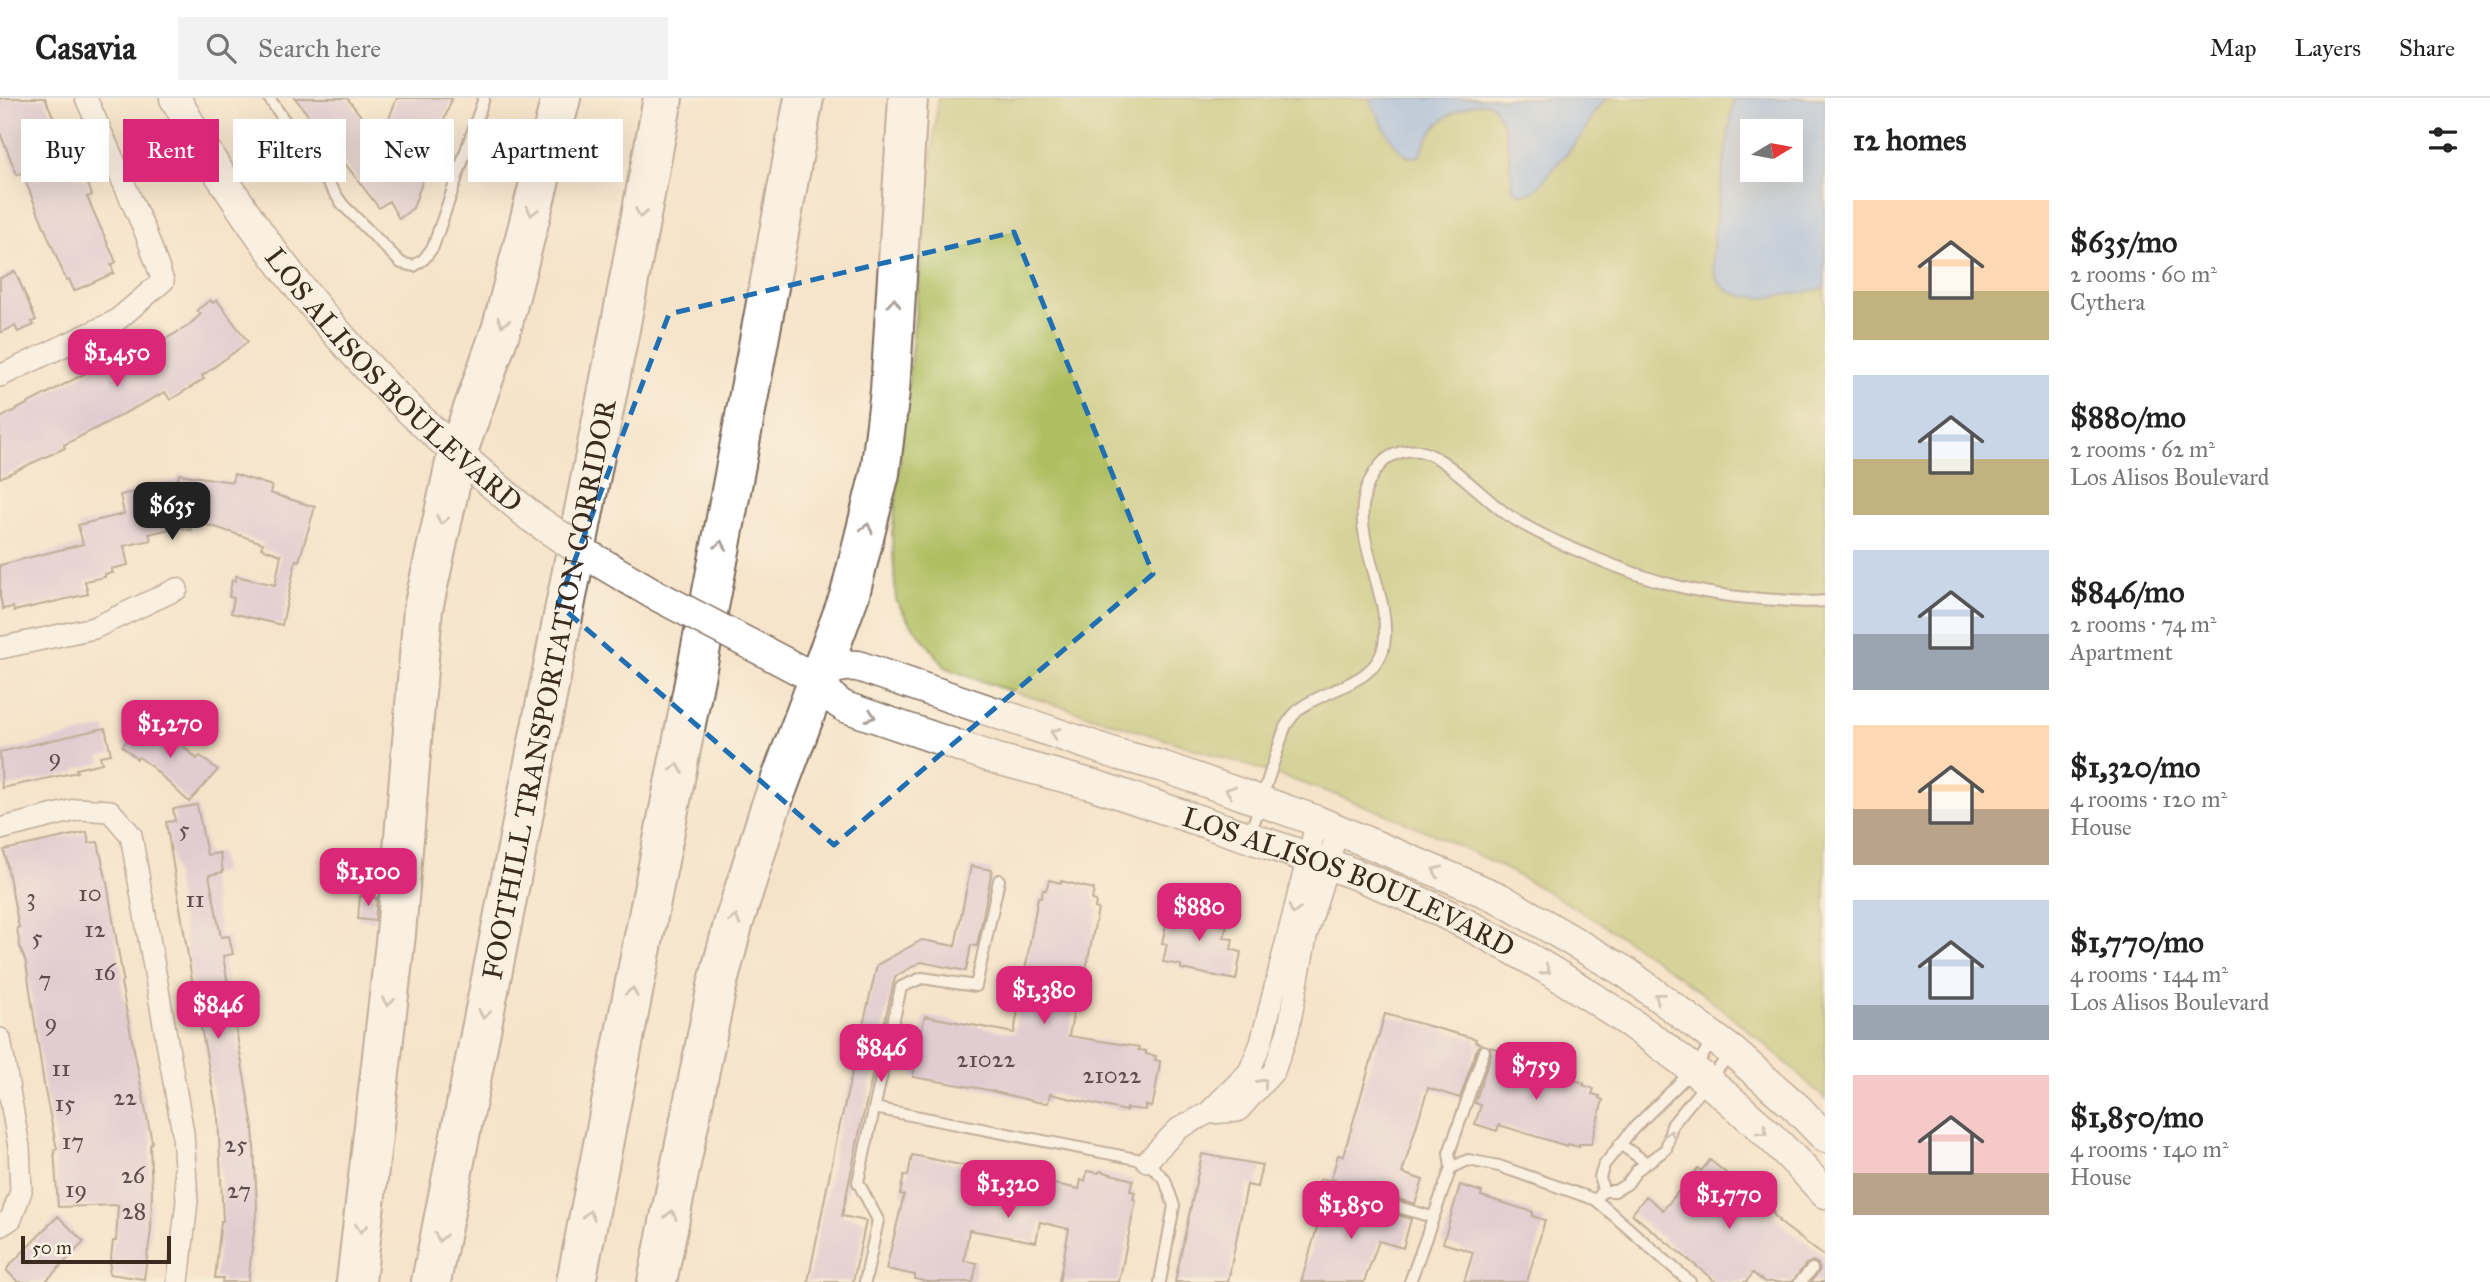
<!DOCTYPE html>
<html lang="en">
<head>
<meta charset="utf-8">
<style>
	:root { --surface:#fff; --page:#f2f2f2; --text:#222; --muted:#767676; --line:#e0e0e0; --accent:#db2777 }
	body { margin:0; font-family:"IM FELL Great Primer",serif; background:var(--page); color:var(--text); height:100vh; display:flex; flex-direction:column; font-size:26px; white-space:nowrap }
	* { box-sizing:border-box; margin:0 }
	p { font-size:23px; color:var(--muted) }
	.icon { flex:none; width:38px; height:38px; fill:none; stroke:currentColor; stroke-width:2; stroke-linecap:round; stroke-linejoin:round }
	.map { position:relative; flex:1; overflow:hidden }
	.sheet { display:flex; flex-direction:column; background:var(--surface); width:665px }
	.sheet>* { flex:none }
	.top-card { position:absolute; left:21px; top:21px; width:665px; height:63px; display:flex; gap:14px }
	.needle { width:46px; rotate:80deg }
	.fabs { position:absolute; left:1740px; top:21px; display:grid; gap:14px }
	.fabs a { display:grid; place-items:center; width:63px; height:63px; border-radius:0px; background:var(--surface); box-shadow:0 7px 28px #0002; font-size:35px }
	.scale { position:absolute; left:21px; bottom:18px; width:150px; box-sizing:border-box; padding-left:7px; border:4px solid #3b2a1e; border-top:0; font-size:19px; line-height:24px; white-space:nowrap; color:#3b2a1e; -webkit-text-stroke:5px #fcf5e5; paint-order:stroke }
	.price { position:absolute; translate:-50% -60px; padding:0 16px; border-radius:14px; background:var(--accent); color:#fff; font-size:23px; line-height:46px; filter:drop-shadow(0 2px 4px #0008) }
	.price::after { content:''; position:absolute; left:50%; top:42px; width:21px; height:16px; margin-left:-10px; background:inherit; clip-path:polygon(0 0,100% 0,50% 100%) }
	.price.on { background:#222; color:#fff }
	ul { padding:0; list-style:none }
	li { display:flex; align-items:center; gap:21px; height:175px; padding:0 28px }
	li span { display:grid; place-items:center; flex:none; width:196px; height:140px; border-radius:0px; color:#555 }
	li>.icon { margin-inline-start:auto }
	span .icon { width:84px; height:84px; fill:#fffc; stroke-width:1 }
	li b { font-size:30px }
	h2 { display:flex; justify-content:space-between; align-items:center; height:84px; padding:0 28px; font-size:30px }
	.pill { padding:0 24px; border-radius:0px; background:var(--surface); box-shadow:0 7px 28px #0002; font-size:24px; line-height:63px }
	.pill.on { background:var(--accent); color:#fff }
	header { display:flex; align-items:center; gap:42px; box-sizing:border-box; height:98px; padding:0 35px; background:var(--surface); border-bottom:2px solid var(--line) }
	header strong { font-size:33px }
	nav { display:flex; gap:38px; margin-inline-start:auto; font-size:24px }
	.search { width:490px; height:63px; background:var(--page); display:flex; align-items:center; gap:18px; box-sizing:border-box; padding:0 24px; border-radius:0px; color:var(--muted); font-size:26px }
	main { display:flex; flex:1; min-height:0 }
	.map>svg:first-child { display:block }
	.green { fill:#afbe61; stroke:#757440; stroke-width:2 }
	.water { fill:#80afeb; stroke:#5e6c84; stroke-width:2; fill-rule:evenodd }
	.building { fill:#c7b2da }
	.lines { fill:none; stroke-linecap:round; stroke-linejoin:round }
	.lane-casing { stroke:#7c6b5b; stroke-width:14 }
	.street-casing { stroke:#7c6b5b; stroke-width:24 }
	.secondary-casing { stroke:#7c6b5b; stroke-width:33 }
	.highway-casing { stroke:#7c6b5b; stroke-width:42 }
	.lane { stroke:#fff; stroke-width:10 }
	.street { stroke:#fff; stroke-width:21 }
	.secondary { stroke:#fff; stroke-width:30 }
	.highway { stroke:#fff; stroke-width:38 }
	.secondary-bridge-casing { stroke:#7c6b5b; stroke-width:33; stroke-linecap:butt }
	.secondary-bridge { stroke:#fff; stroke-width:30 }
	.oneway { stroke:#a79f9a }
	.marked { fill:none; stroke:#1f6fb2; stroke-width:5; stroke-dasharray:14 9; stroke-linejoin:round }
	.labels { text-anchor:middle; stroke-width:5; stroke-linejoin:round; paint-order:stroke }
	.number-label { font-size:24px; fill:#5e4c4d }
	.street-label { font-size:28px; fill:#3b2a1e; stroke:#fcf5e5 }
</style>
</head>
<body>
<header>
<strong>Casavia</strong>
<div class="search"><svg class="icon" aria-label="search" viewBox="0 0 24 24"><circle cx="10" cy="10" r="6"/><path d="M15 15l6 6"/></svg>Search here</div>
<nav><a>Map</a><a>Layers</a><a>Share</a></nav>
</header>
<main>
<div class="map">
<svg width="1825" height="1184" viewBox="0 0 1825 1184">
	<rect width="100%" height="100%" fill="#fcf5e5"/>
	<filter id="ink" filterUnits="userSpaceOnUse"><feTurbulence type="fractalNoise" baseFrequency=".0143" numOctaves="2"/><feDisplacementMap in="SourceGraphic" scale="14" xChannelSelector="R" yChannelSelector="G"/><feConvolveMatrix kernelMatrix="1 2 1 2 8 2 1 2 1" color-interpolation-filters="sRGB"/></filter>
	<filter id="wash" filterUnits="userSpaceOnUse"><feTurbulence type="fractalNoise" baseFrequency=".00686" numOctaves="4" result="noise"/><feDisplacementMap in="SourceGraphic" scale="28" xChannelSelector="R" yChannelSelector="G"/><feGaussianBlur stdDeviation="1.57" result="paint"/><feColorMatrix in="noise" values="0 0 0 0 0 0 0 0 0 0 0 0 0 0 0 0 0 1.4 0 .05"/><feComposite in="paint" operator="in"/></filter>
	<g filter="url(#wash)">
		<rect width="100%" height="100%" fill="#f6e4cb"/>
		<path class="green" d="M 938,0 L 1369,0 L 1390,39 L 1407,59 L 1419,58 C 1422,51 1425,44 1429,37 C 1440,19 1470,2 1491,6 C 1510,28 1509,62 1513,90 C 1529,80 1551,71 1565,58 C 1582,40 1590,16 1608,0 L 1734,0 L 1714,135 L 1713,153 L 1716,178 L 1743,199 L 1825,190 L 1825,1001 C 1691,871 1530,770 1355,704 C 1303,684 1248,668 1195,651 C 1129,630 1064,609 998,589 L 946,570 L 906,519 L 896,502 L 892,437 Z"/>
		<path class="water" d="M 1369,0 L 1608,0 L 1598,9 L 1582,37 L 1538,89 L 1532,94 L 1520,96 L 1513,90 C 1509,63 1510,27 1491,6 C 1470,2 1439,19 1429,38 C 1425,44 1422,52 1419,58 C 1399,67 1377,16 1369,0 Z
			M 1734,0 L 1825,0 L 1825,190 C 1797,195 1731,213 1716,179 C 1711,166 1713,149 1714,135 ZM 1790,33 L 1790,72 L 1752,72 L 1752,33 Z"/>
		<g id="blocks">
			<path class="building" d="M 0,0 L 45,0 L 58,30 L 60,29 L 80,78 L 83,82 L 86,81 L 92,97 L 87,99 L 116,164 L 111,167 L 114,175 L 74,193 L 69,181 L 66,182 L 22,75 L 17,77 L 0,35 Z
				M 295,0 L 347,0 L 380,43 L 397,0 L 452,0 L 413,110 L 399,121 L 389,103 L 379,110 Z
				M 15,173 L 36,222 L 32,224 L 34,227 L 18,234 L 15,228 L 0,235 L 0,180 Z
				M 210,202 L 213,205 L 217,202 L 248,244 L 202,278 L 204,281 L 170,302 L 165,294 L 64,347 L 65,350 L 0,380 L 0,320 L 118,258 L 122,264 L 159,242 L 160,244 L 188,228 L 201,216 L 197,212 Z
				M 179,376 L 232,384 L 234,376 L 272,388 L 270,395 L 315,409 L 299,463 L 296,462 L 282,527 L 231,515 L 234,500 L 229,499 L 232,482 L 235,483 L 236,478 L 275,487 L 281,457 L 261,450 L 263,445 L 212,428 L 192,425 L 191,432 L 178,429 L 149,436 L 151,442 L 124,448 L 128,467 L 111,471 L 113,475 L 105,476 L 105,479 L 85,483 L 88,496 L 14,513 L 13,509 L 3,511 L 0,499 L 0,467 L 83,446 L 78,427 L 124,416 L 120,397 L 138,393 L 137,390 L 178,382 Z
				M 147,620 L 178,648 L 180,645 L 197,661 L 200,658 L 218,672 L 189,704 L 151,668 L 139,659 L 137,661 L 122,648 Z
				M 105,630 L 111,656 L 100,658 L 102,665 L 76,671 L 77,674 L 2,690 L 0,654 Z
				M 197,707 L 207,757 L 220,755 L 223,774 L 209,777 L 221,839 L 229,838 L 233,856 L 223,858 L 253,1028 L 257,1109 L 248,1184 L 222,1184 L 223,1180 L 215,1180 L 221,1123 L 223,1123 L 218,1019 L 191,876 L 166,724 L 175,723 L 173,711 Z
				M 87,734 L 89,745 L 98,744 L 107,785 L 123,881 L 121,885 L 152,1044 L 150,1048 L 152,1093 L 151,1132 L 144,1181 L 109,1176 L 113,1143 L 116,1143 L 118,1107 L 58,1109 L 54,1052 L 57,1051 L 45,993 L 26,865 L 20,849 L 17,830 L 19,830 L 4,752 Z
				M 971,768 L 992,772 L 977,848 L 971,847 L 966,873 L 921,864 L 896,878 L 893,887 L 860,1032 L 842,1118 L 866,1123 L 853,1184 L 808,1184 L 838,1035 L 877,867 L 922,842 L 955,848 Z
				M 1049,782 L 1061,785 L 1061,783 L 1094,791 L 1092,802 L 1096,803 L 1095,810 L 1098,811 L 1079,907 L 1075,907 L 1069,938 L 1139,949 L 1138,952 L 1146,953 L 1146,956 L 1156,958 L 1155,962 L 1160,963 L 1159,971 L 1154,1001 L 1151,1009 L 1145,1007 L 1145,1012 L 1126,1010 L 1126,1013 L 1050,996 L 1048,1005 L 1037,1004 L 983,991 L 913,979 L 917,957 L 913,957 L 916,938 L 920,938 L 925,918 L 1014,935 L 1038,799 L 1041,800 L 1043,792 L 1046,792 Z
				M 360,798 L 377,800 L 375,823 L 358,821 Z
				M 1171,803 L 1205,810 L 1202,823 L 1227,828 L 1224,840 L 1233,841 L 1231,851 L 1241,854 L 1236,882 L 1181,871 L 1181,867 L 1163,864 L 1167,846 L 1162,845 Z
				M 1385,916 L 1476,941 L 1475,944 L 1481,946 L 1477,950 L 1460,1000 L 1428,990 L 1402,1075 L 1423,1082 L 1415,1106 L 1331,1081 L 1338,1057 L 1343,1058 Z
				M 1490,949 L 1520,958 L 1518,964 L 1584,985 L 1583,987 L 1594,991 L 1592,996 L 1600,998 L 1599,1000 L 1603,1002 L 1591,1046 L 1579,1046 L 1579,1049 L 1568,1046 L 1567,1048 L 1499,1027 L 1497,1033 L 1475,1026 L 1481,1007 L 1475,1005 L 1491,956 Z
				M 1202,1056 L 1262,1067 L 1257,1089 L 1247,1087 L 1228,1184 L 1175,1184 Z
				M 912,1057 L 1079,1091 L 1081,1082 L 1085,1083 L 1087,1073 L 1099,1075 L 1100,1073 L 1133,1082 L 1130,1093 L 1135,1094 L 1133,1101 L 1136,1102 L 1119,1184 L 1059,1184 L 1069,1131 L 1040,1124 L 1036,1144 L 969,1132 L 964,1163 L 977,1165 L 973,1184 L 928,1184 L 915,1181 L 915,1177 L 886,1171 L 904,1097 L 900,1096 L 904,1077 L 908,1078 Z
				M 1710,1062 L 1774,1114 L 1773,1116 L 1779,1122 L 1778,1123 L 1825,1159 L 1825,1184 L 1811,1184 L 1820,1172 L 1818,1166 L 1813,1163 L 1806,1166 L 1792,1184 L 1764,1184 L 1753,1175 L 1746,1184 L 1716,1184 L 1632,1116 L 1646,1098 L 1663,1112 L 1698,1070 L 1701,1073 Z
				M 1460,1087 L 1482,1094 L 1481,1098 L 1533,1114 L 1532,1118 L 1545,1122 L 1527,1184 L 1464,1184 L 1473,1154 L 1443,1145 Z
				M 1327,1096 L 1411,1121 L 1403,1150 L 1379,1143 L 1364,1184 L 1301,1184 Z
				M 58,1118 L 84,1144 L 45,1184 L 18,1184 L 7,1173 L 8,1169 Z"/>
		</g>
	</g>
	<g filter="url(#ink)">
		<use href="#blocks" fill-opacity="0" stroke="#7c6b5b" stroke-width="2"/>
		<g class="lines">
			<defs>
				<path id="lane" d="M 269,0 L 343,107 L 401,165 L 414,168 L 424,161 L 433,149 L 484,0
					M 1250,737 L 1285,629 C 1290,621 1294,615 1302,609 C 1327,591 1378,584 1384,547 C 1394,488 1332,417 1383,364 C 1392,355 1410,350 1423,354 C 1449,361 1484,401 1508,417 C 1533,434 1561,446 1588,457 C 1653,485 1706,499 1777,502 C 1793,503 1809,505 1825,503
					M 874,1010 L 1147,1063 L 1165,1082 L 1174,1108 L 1160,1184
					M 1620,1046 L 1647,1065
					M 1451,1070 L 1449,1055 L 1484,953
					M 1324,1087 L 1432,1119
					M 1603,1093 L 1615,1093 L 1627,1086 L 1637,1072 L 1666,1051 L 1672,1027 L 1731,955
					M 1596,1102 L 1603,1093 L 1600,1079 L 1604,1067 L 1632,1032 L 1694,971 L 1713,942
					M 865,1184 L 878,1122 L 858,1084 L 901,889 L 922,880 L 976,888 L 999,782
					M 1410,1184 L 1451,1070 L 1468,1062 L 1499,1068 L 1596,1102 L 1690,1184
					M 1800,1184 L 1812,1171"/>
				<path id="street" d="M 0,278 L 116,223 L 163,183 L 145,133 L 86,0
					M 0,550 L 94,530 L 177,491
					M 0,731 L 79,711 L 110,713 L 131,737 L 183,1035 L 187,1103 L 178,1184
					M 0,941 L 19,1049 L 21,1093 L 11,1121 L 0,1128
					M 1208,1015 L 1238,1013 L 1274,973 L 1288,933 L 1306,839 L 1338,731
					M 1147,1063 L 1178,1031 L 1208,1015 L 1249,974 L 1261,945 L 1317,723"/>
				<g id="secondary">
					<path id="s1" d="M 175,0 C 231,102 300,199 380,282 C 427,331 479,374 530,418"/>
					<path d="M 586,456 L 654,496"/>
					<path d="M 763,553 L 799,572 L 821,578 C 834,569 842,567 858,568 L 1120,657 L 1164,669 L 1317,723 L 1499,800 L 1627,875 L 1733,954 L 1797,1010 L 1825,1039"/>
					<path id="s2" d="M 821,578 C 826,594 831,601 845,609 L 997,661 L 1094,687 L 1328,766 C 1505,830 1700,954 1825,1095"/>
				</g>
				<g id="highway">
					<path d="M 356,1184 L 396,836 L 423,511 L 457,356 L 502,229 L 561,0"/>
					<path id="s3" d="M 431,1184 L 619,236 L 663,0"/>
					<path d="M 576,1184 L 719,458 L 804,0"/>
					<path d="M 657,1184 L 717,888 L 733,827 L 769,713 L 850,496 L 880,375 L 890,293 L 908,0"/>
				</g>
			</defs>
			<use href="#lane" class="lane-casing"/>
			<use href="#street" class="street-casing"/>
			<use href="#secondary" class="secondary-casing"/>
			<use href="#highway" class="highway-casing"/>
			<use href="#lane" class="lane"/>
			<use href="#street" class="street"/>
			<use href="#secondary" class="secondary"/>
			<use href="#highway" class="highway"/>
			<defs>
				<path id="secondary-bridge" d="M 530,418 L 586,456
					M 654,496 L 763,553"/>
			</defs>
			<use href="#secondary-bridge" class="secondary-bridge-casing"/>
			<use href="#secondary-bridge" class="secondary-bridge"/>
		</g>
		<defs><path id="oneway-chevron" d="M-2-3.5L2.5 0L-2 3.5" fill="none" stroke-width="1.6" stroke-linecap="round" stroke-linejoin="round" transform="scale(1.75)"/></defs>
		<g class="oneway">
			<use href="#oneway-chevron" transform="translate(532 113) rotate(104)"/>
			<use href="#oneway-chevron" transform="translate(641 115) rotate(100)"/>
			<use href="#oneway-chevron" transform="translate(894 205) rotate(-87)"/>
			<use href="#oneway-chevron" transform="translate(503 224) rotate(106)"/>
			<use href="#oneway-chevron" transform="translate(442 422) rotate(102)"/>
			<use href="#oneway-chevron" transform="translate(867 430) rotate(-76)"/>
			<use href="#oneway-chevron" transform="translate(721 447) rotate(-79)"/>
			<use href="#oneway-chevron" transform="translate(871 618) rotate(19)"/>
			<use href="#oneway-chevron" transform="translate(1055 635) rotate(-161)"/>
			<use href="#oneway-chevron" transform="translate(677 670) rotate(-79)"/>
			<use href="#oneway-chevron" transform="translate(1230 693) rotate(-160)"/>
			<use href="#oneway-chevron" transform="translate(1437 773) rotate(-156)"/>
			<use href="#oneway-chevron" transform="translate(1294 812) rotate(104)"/>
			<use href="#oneway-chevron" transform="translate(735 822) rotate(-73)"/>
			<use href="#oneway-chevron" transform="translate(1546 872) rotate(31)"/>
			<use href="#oneway-chevron" transform="translate(632 894) rotate(-79)"/>
			<use href="#oneway-chevron" transform="translate(1659 899) rotate(-144)"/>
			<use href="#oneway-chevron" transform="translate(388 904) rotate(97)"/>
			<use href="#oneway-chevron" transform="translate(484 916) rotate(101)"/>
			<use href="#oneway-chevron" transform="translate(1263 985) rotate(-48)"/>
			<use href="#oneway-chevron" transform="translate(1763 1033) rotate(42)"/>
			<use href="#oneway-chevron" transform="translate(1670 1037) rotate(-74)"/>
			<use href="#oneway-chevron" transform="translate(589 1117) rotate(-79)"/>
			<use href="#oneway-chevron" transform="translate(671 1117) rotate(-78)"/>
			<use href="#oneway-chevron" transform="translate(361 1130) rotate(96)"/>
			<use href="#oneway-chevron" transform="translate(440 1139) rotate(101)"/>
		</g>
	</g>
	<path d="M0 0H1825V1184H0ZM 1014,134 L 1153,476 L 834,747 L 558,506 L 669,216 Z" fill="#f6e4cb" fill-opacity=".55" fill-rule="evenodd"/>
	<path class="marked" d="M 1014,134 L 1153,476 L 834,747 L 558,506 L 669,216 Z"/>
	<g class="labels">
		<g class="number-label">
			<text x="55" y="667">9</text>
			<text x="184" y="739">5</text>
			<text x="90" y="803">10</text>
			<text x="31" y="807">3</text>
			<text x="195" y="809">11</text>
			<text x="95" y="839">12</text>
			<text x="37" y="847">5</text>
			<text x="105" y="882">16</text>
			<text x="45" y="889">7</text>
			<text x="51" y="932">9</text>
			<text x="986" y="969">21022</text>
			<text x="61" y="978">11</text>
			<text x="1112" y="985">21022</text>
			<text x="125" y="1007">22</text>
			<text x="65" y="1013">15</text>
			<text x="73" y="1051">17</text>
			<text x="236" y="1054">25</text>
			<text x="133" y="1085">26</text>
			<text x="76" y="1099">19</text>
			<text x="239" y="1100">27</text>
			<text x="134" y="1121">28</text>
		</g>
		<g class="street-label">
			<text dy="10" stroke="none"><textPath href="#s1" startOffset="359">LOS ALISOS BOULEVARD</textPath></text>
			<text dy="10" stroke="none"><textPath href="#s3" startOffset="604">FOOTHILL TRANSPORTATION CORRIDOR</textPath></text>
			<text dy="10" stroke="none"><textPath href="#s2" startOffset="574">LOS ALISOS BOULEVARD</textPath></text>
		</g>
	</g>
</svg>
<div class="fabs">
<a><svg class="needle" viewBox="-14 -14 28 28"><path d="M0-13l5 13h-10z" fill="#e53935"/><path d="M0 13l5-13h-10z" fill="#767676"/></svg></a>
</div>
<div class="scale">50 m</div>
<b class="price" style="left:117px;top:291px">$1,450</b>
<b class="price on" style="left:172px;top:444px">$635</b>
<b class="price" style="left:170px;top:662px">$1,270</b>
<b class="price" style="left:368px;top:810px">$1,100</b>
<b class="price" style="left:1199px;top:845px">$880</b>
<b class="price" style="left:1044px;top:928px">$1,380</b>
<b class="price" style="left:218px;top:943px">$846</b>
<b class="price" style="left:881px;top:986px">$846</b>
<b class="price" style="left:1536px;top:1004px">$759</b>
<b class="price" style="left:1008px;top:1122px">$1,320</b>
<b class="price" style="left:1729px;top:1133px">$1,770</b>
<b class="price" style="left:1351px;top:1143px">$1,850</b>
<div class="top-card">
<a class="pill">Buy</a>
<a class="pill on">Rent</a>
<a class="pill">Filters</a>
<a class="pill">New</a>
<a class="pill">Apartment</a>
</div>
</div>
<section class="sheet">
<h2>12 homes<svg class="icon" aria-label="filters" viewBox="0 0 24 24"><path d="M4 7h16M4 17h16"/><circle cx="9" cy="7" r="2"/><circle cx="15" cy="17" r="2"/></svg></h2>
<ul>
<li><span style="background:linear-gradient(#ffd9b3 65%,#c2b280 0)"><svg class="icon" aria-label="home" viewBox="0 0 24 24"><path d="M3 11l9-7 9 7M6 9v11h12V9"/></svg></span><div><b>$635/mo</b><p>2 rooms · 60 m²</p><p>Cythera</p></div></li>
<li><span style="background:linear-gradient(#c9d6e8 60%,#c2b280 0)"><svg class="icon" aria-label="home" viewBox="0 0 24 24"><path d="M3 11l9-7 9 7M6 9v11h12V9"/></svg></span><div><b>$880/mo</b><p>2 rooms · 62 m²</p><p>Los Alisos Boulevard</p></div></li>
<li><span style="background:linear-gradient(#c9d6e8 60%,#9aa5b1 0)"><svg class="icon" aria-label="home" viewBox="0 0 24 24"><path d="M3 11l9-7 9 7M6 9v11h12V9"/></svg></span><div><b>$846/mo</b><p>2 rooms · 74 m²</p><p>Apartment</p></div></li>
<li><span style="background:linear-gradient(#ffd9b3 60%,#b9a48a 0)"><svg class="icon" aria-label="home" viewBox="0 0 24 24"><path d="M3 11l9-7 9 7M6 9v11h12V9"/></svg></span><div><b>$1,320/mo</b><p>4 rooms · 120 m²</p><p>House</p></div></li>
<li><span style="background:linear-gradient(#c9d6e8 75%,#9aa5b1 0)"><svg class="icon" aria-label="home" viewBox="0 0 24 24"><path d="M3 11l9-7 9 7M6 9v11h12V9"/></svg></span><div><b>$1,770/mo</b><p>4 rooms · 144 m²</p><p>Los Alisos Boulevard</p></div></li>
<li><span style="background:linear-gradient(#f6c9c9 70%,#b9a48a 0)"><svg class="icon" aria-label="home" viewBox="0 0 24 24"><path d="M3 11l9-7 9 7M6 9v11h12V9"/></svg></span><div><b>$1,850/mo</b><p>4 rooms · 140 m²</p><p>House</p></div></li>
</ul>
</section>
</main>
</body>
</html>
